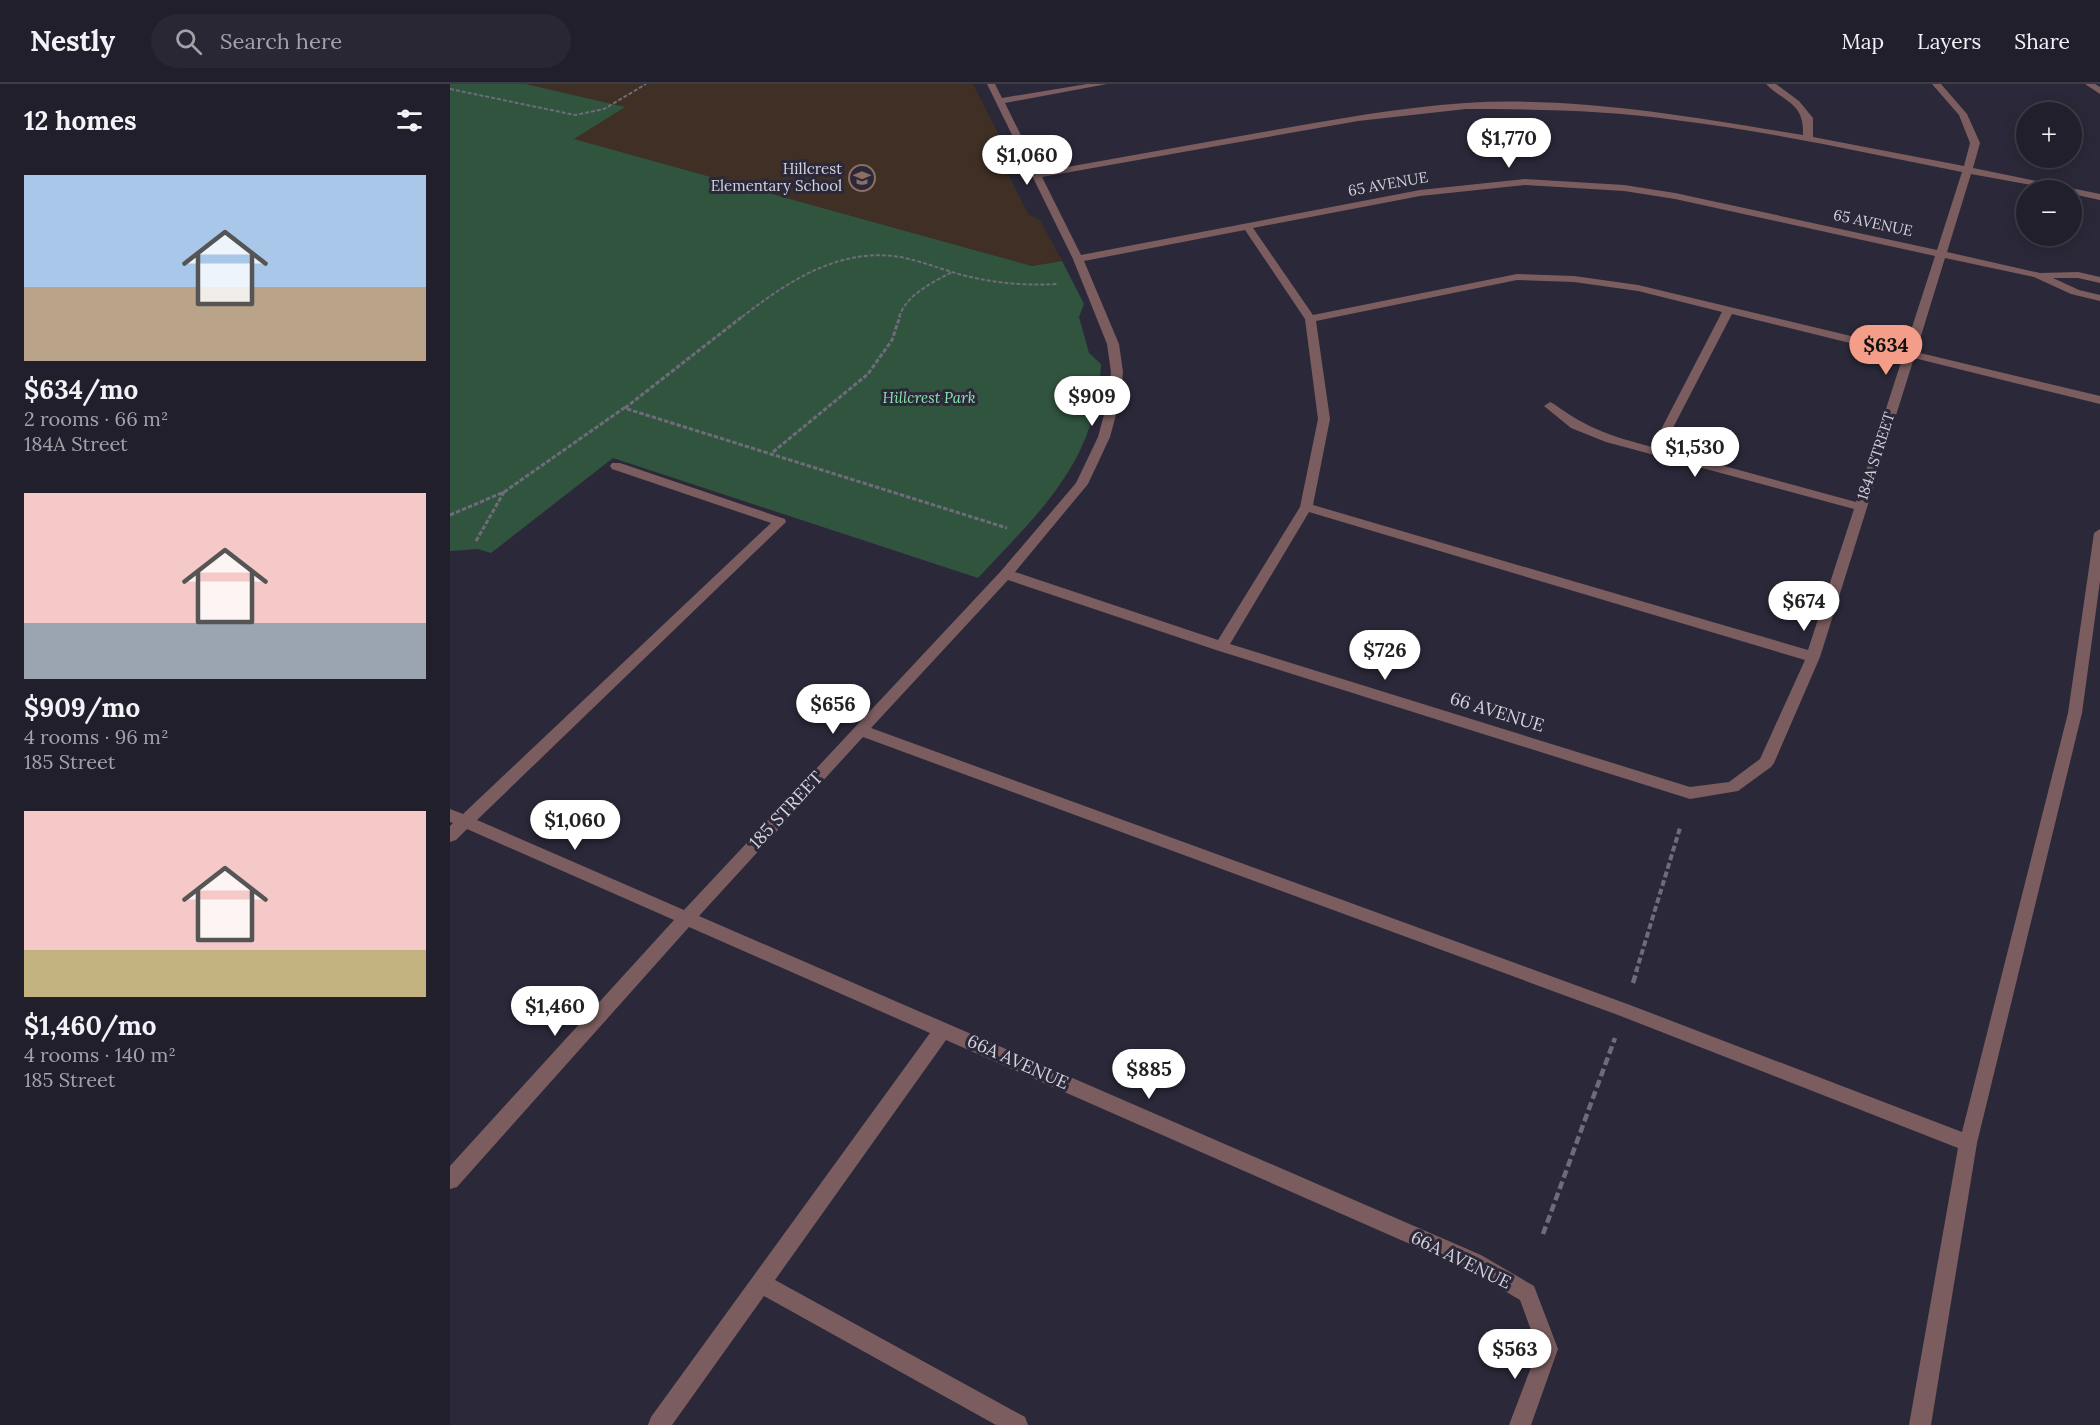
<!DOCTYPE html>
<html lang="en">
<head>
<meta charset="utf-8">
<style>
	:root { --surface:#201f2b; --page:#282733; --text:#f1f3f6; --muted:#a2a2a9; --line:#3d3d47; --accent:#f49e89 }
	body { margin:0; font-family:Lora,serif; background:var(--page); color:var(--text); height:100vh; display:flex; flex-direction:column; font-size:22px; white-space:nowrap }
	* { box-sizing:border-box; margin:0 }
	p { font-size:20px; color:var(--muted) }
	.icon { flex:none; width:33px; height:33px; fill:none; stroke:currentColor; stroke-width:2; stroke-linecap:round; stroke-linejoin:round }
	.map { position:relative; flex:1; overflow:hidden }
	.details { display:flex; flex-direction:column; background:var(--surface); width:450px }
	.details>* { flex:none }
	.tools { position:absolute; left:1566px; top:18px; display:grid; gap:12px }
	.tools a { display:grid; place-items:center; width:66px; height:66px; border-radius:50%; background:var(--surface); box-shadow:0 3px 15px #0003,0 0 0 2px var(--line); font-size:30px }
	.price { position:absolute; translate:-50% -51px; padding:0 14px; border-radius:21px; background:#fff; color:#222; font-size:20px; line-height:39px; filter:drop-shadow(0 2px 3px #0008) }
	.price::after { content:''; position:absolute; left:50%; top:36px; width:18px; height:14px; margin-left:-9px; background:inherit; clip-path:polygon(0 0,100% 0,50% 100%) }
	.price.on { background:var(--accent); color:#111 }
	ul { padding:0; list-style:none }
	li { display:grid; align-content:center; gap:12px; height:318px; padding:0 24px }
	li span { display:grid; place-items:center; height:186px; border-radius:0px; color:#555 }
	li>.icon { margin-inline-start:auto }
	span .icon { width:108px; height:108px; fill:#fffc; stroke-width:1 }
	li b { font-size:26px }
	h2 { display:flex; justify-content:space-between; align-items:center; height:72px; padding:0 24px; font-size:26px }
	header { display:flex; align-items:center; gap:36px; box-sizing:border-box; height:84px; padding:0 30px; background:var(--surface); border-bottom:2px solid var(--line) }
	header strong { font-size:28px }
	nav { display:flex; gap:33px; margin-inline-start:auto; font-size:21px }
	.search { width:420px; height:54px; background:var(--page); display:flex; align-items:center; gap:15px; box-sizing:border-box; padding:0 21px; border-radius:33px; color:var(--muted); font-size:22px }
	main { display:flex; flex:1; min-height:0 }
	.map>svg:first-child { display:block }
	.education { fill:#3f2f24 }
	.green { fill:#31543e }
	.lines { fill:none; stroke-linecap:round; stroke-linejoin:round }
	.path-far3 { stroke:#6e6c7a; stroke-width:2; stroke-dasharray:4 2; stroke-linecap:butt }
	.path-far2 { stroke:#6e6c7a; stroke-width:3; stroke-dasharray:4.5 2; stroke-linecap:butt }
	.path-far1 { stroke:#6e6c7a; stroke-width:4; stroke-dasharray:6 3; stroke-linecap:butt }
	.path { stroke:#6e6c7a; stroke-width:4.5; stroke-dasharray:8 4; stroke-linecap:butt }
	.minor { fill:#7b5d5f; fill-rule:evenodd }
	.labels { text-anchor:middle; stroke-width:6; stroke-linejoin:round; paint-order:stroke }
	.far-poi-label { font-size:15px; fill:#d3d2dd; stroke:#2b2939; text-anchor:end }
	.far-street-label { font-size:15px; fill:#d3d2dd; stroke:#2b2939 }
	.far-park-label { font-size:15px; font-style:italic; fill:#89e4ab; stroke:#2b2939 }
	.street-label { font-size:18px; fill:#d3d2dd; stroke:#2b2939 }
</style>
</head>
<body>
<header>
<strong>Nestly</strong>
<div class="search"><svg class="icon" aria-label="search" viewBox="0 0 24 24"><circle cx="10" cy="10" r="6"/><path d="M15 15l6 6"/></svg>Search here</div>
<nav><a>Map</a><a>Layers</a><a>Share</a></nav>
</header>
<main>
<section class="details">
<h2>12 homes<svg class="icon" aria-label="filters" viewBox="0 0 24 24"><path d="M4 7h16M4 17h16"/><circle cx="9" cy="7" r="2"/><circle cx="15" cy="17" r="2"/></svg></h2>
<ul>
<li><span style="background:linear-gradient(#a9c7e8 60%,#b9a48a 0)"><svg class="icon" aria-label="home" viewBox="0 0 24 24"><path d="M3 11l9-7 9 7M6 9v11h12V9"/></svg></span><div><b>$634/mo</b><p>2 rooms · 66 m²</p><p>184A Street</p></div></li>
<li><span style="background:linear-gradient(#f6c9c9 70%,#9aa5b1 0)"><svg class="icon" aria-label="home" viewBox="0 0 24 24"><path d="M3 11l9-7 9 7M6 9v11h12V9"/></svg></span><div><b>$909/mo</b><p>4 rooms · 96 m²</p><p>185 Street</p></div></li>
<li><span style="background:linear-gradient(#f6c9c9 75%,#c2b280 0)"><svg class="icon" aria-label="home" viewBox="0 0 24 24"><path d="M3 11l9-7 9 7M6 9v11h12V9"/></svg></span><div><b>$1,460/mo</b><p>4 rooms · 140 m²</p><p>185 Street</p></div></li>
</ul>
</section>
<div class="map">
<svg width="1650" height="1341" viewBox="0 0 1650 1341">
	<rect width="100%" height="100%" fill="#2b2939"/>
	<path class="education" d="M 76,0 L 523,0 L 548,49 L 542,58 L 578,130 L 590,136 L 612,177 L 582,182 L 123,55 L 174,23 Z"/>
	<path class="green" d="M 0,0 L 76,0 L 175,23 L 124,55 L 582,182 L 612,177 L 634,220 L 629,233 L 639,269 L 651,280 C 647,378 590,427 528,494 L 163,374 L 41,469 L 28,465 L 0,467 Z"/>
	<g class="lines">
		<path class="path-far3" d="M 0,5 L 125,31 L 154,25 L 196,0
			M 292,233 C 337,198 389,163 450,173 C 471,177 491,185 512,191 C 544,199 575,202 608,200
			M 449,233 C 456,211 483,198 502,188"/>
		<path class="path-far2" d="M 175,324 L 293,232
			M 323,368 L 418,290 L 442,256 L 450,232
			M 54,408 L 174,324 L 557,444
			M 0,431 L 54,408 L 26,457"/>
		<path class="path-far1" d="M 1186,888 L 1230,744"/>
		<path class="path" d="M 1183,899 L 1187,886
			M 1093,1150 L 1165,954"/>
		<path class="minor" d="M 537,0 L 545,0 L 552,14 L 637,0 L 657,0 L 555,19 L 589,88 C 664,75 738,61 813,48 C 880,36 947,24 1015,19 C 1128,12 1242,33 1353,51 C 1354,18 1336,20 1316,0 L 1326,0 L 1349,17 L 1363,34 L 1363,53 L 1514,82 L 1520,59 L 1509,31 L 1482,0 L 1491,0 L 1517,30 L 1530,59 L 1523,84 L 1650,110 L 1650,116 L 1622,110 L 1622,106 L 1609,106 L 1521,90 L 1497,168 L 1590,189 L 1628,188 L 1650,193 L 1650,199 L 1628,194 L 1603,194 L 1629,206 L 1650,211 L 1650,217 L 1621,210 L 1584,193 L 1495,174 L 1466,268 L 1650,312 L 1650,320 L 1464,274 L 1370,573 L 1324,679 L 1321,683 L 1288,707 L 1240,715 L 766,566 L 558,496 L 421,644 L 1180,921 L 1512,1048 L 1618,629 L 1644,449 L 1650,445 L 1650,497 L 1632,629 L 1527,1059 L 1481,1341 L 1459,1341 L 1508,1064 L 1168,931 L 413,653 L 249,832 L 1031,1171 L 1084,1202 L 1108,1265 L 1081,1341 L 1059,1341 L 1088,1265 L 1070,1216 L 1017,1185 L 496,956 L 325,1196 L 575,1333 L 578,1341 L 546,1341 L 314,1212 L 222,1341 L 198,1341 L 201,1333 L 480,949 L 239,843 L 7,1103 L 0,1105 L 0,1082 L 224,836 L 17,745 L 6,756 L 0,758 L 0,742 L 3,739 L 0,738 L 0,725 L 13,730 L 321,439 L 162,385 L 160,382 L 162,379 L 170,379 L 335,435 L 336,438 L 27,736 L 234,826 L 551,487 L 626,399 L 648,353 L 658,316 L 661,288 L 657,260 L 623,175 ZM 1016,25 C 1086,25 1156,26 1225,36 C 1322,48 1417,69 1512,88 L 1487,166 L 1225,109 L 1174,101 L 1075,95 L 970,106 L 631,171 L 592,93 L 908,37 ZM 1075,101 L 1174,107 L 1225,115 L 1485,172 L 1455,265 L 1188,201 L 1124,192 L 1067,190 L 863,231 L 803,144 L 970,112 ZM 795,146 L 855,235 L 868,335 L 850,423 L 768,556 L 565,488 L 638,400 L 660,353 L 670,316 L 673,288 L 669,260 L 634,177 ZM 1067,196 L 1124,198 L 1188,207 L 1272,228 L 1202,363 C 1161,352 1138,345 1104,320 L 1100,318 L 1094,322 L 1121,344 L 1156,358 L 1404,425 L 1358,566 L 863,421 L 880,335 L 866,237 ZM 1282,230 L 1453,272 L 1406,418 L 1212,365 ZM 859,428 L 1355,576 L 1310,675 L 1279,698 L 1240,703 L 780,560 Z
			M 1635,0 L 1645,0 L 1650,3 L 1650,10 Z"/>
	</g>
	<defs>
		<symbol id="school-ring" viewBox="-11 -11 22 22"><circle r="9.5" fill="#2b2939" stroke="#8d6e63" stroke-width="1.5"/><path d="M0-5L7-2L0 1L-7-2ZM-4 1L0 2.5L4 1V4Q0 6-4 4Z" fill="#8d6e63"/></symbol>
	</defs>
	<g fill-rule="evenodd">
		<use href="#school-ring" x="397" y="79" width="30" height="30"/>
	</g>
	<g class="labels">
		<g class="far-poi-label">
			<text x="392" y="90">Hillcrest<tspan x="392" dy="17">Elementary School</tspan></text>
		</g>
		<g class="far-street-label">
			<text transform="translate(938 100) rotate(-10)" y="5">65 AVENUE</text>
			<text transform="translate(1423 139) rotate(12)" y="5">65 AVENUE</text>
			<text transform="translate(1426 372) rotate(-72)" y="5">184A STREET</text>
		</g>
		<g class="far-park-label">
			<text x="479" y="319">Hillcrest Park</text>
		</g>
		<g class="street-label">
			<text transform="translate(1047 628) rotate(17)" y="6">66 AVENUE</text>
			<text transform="translate(336 726) rotate(-47)" y="6">185 STREET</text>
			<text transform="translate(568 978) rotate(24)" y="6">66A AVENUE</text>
			<text transform="translate(1011 1176) rotate(26)" y="6">66A AVENUE</text>
		</g>
	</g>
</svg>
<div class="tools">
<a>+</a>
<a>−</a>
</div>
<b class="price" style="left:1059px;top:85px">$1,770</b>
<b class="price" style="left:577px;top:102px">$1,060</b>
<b class="price on" style="left:1436px;top:292px">$634</b>
<b class="price" style="left:642px;top:343px">$909</b>
<b class="price" style="left:1245px;top:394px">$1,530</b>
<b class="price" style="left:1354px;top:548px">$674</b>
<b class="price" style="left:935px;top:597px">$726</b>
<b class="price" style="left:383px;top:651px">$656</b>
<b class="price" style="left:125px;top:767px">$1,060</b>
<b class="price" style="left:105px;top:953px">$1,460</b>
<b class="price" style="left:699px;top:1016px">$885</b>
<b class="price" style="left:1065px;top:1296px">$563</b>
</div>
</main>
</body>
</html>
